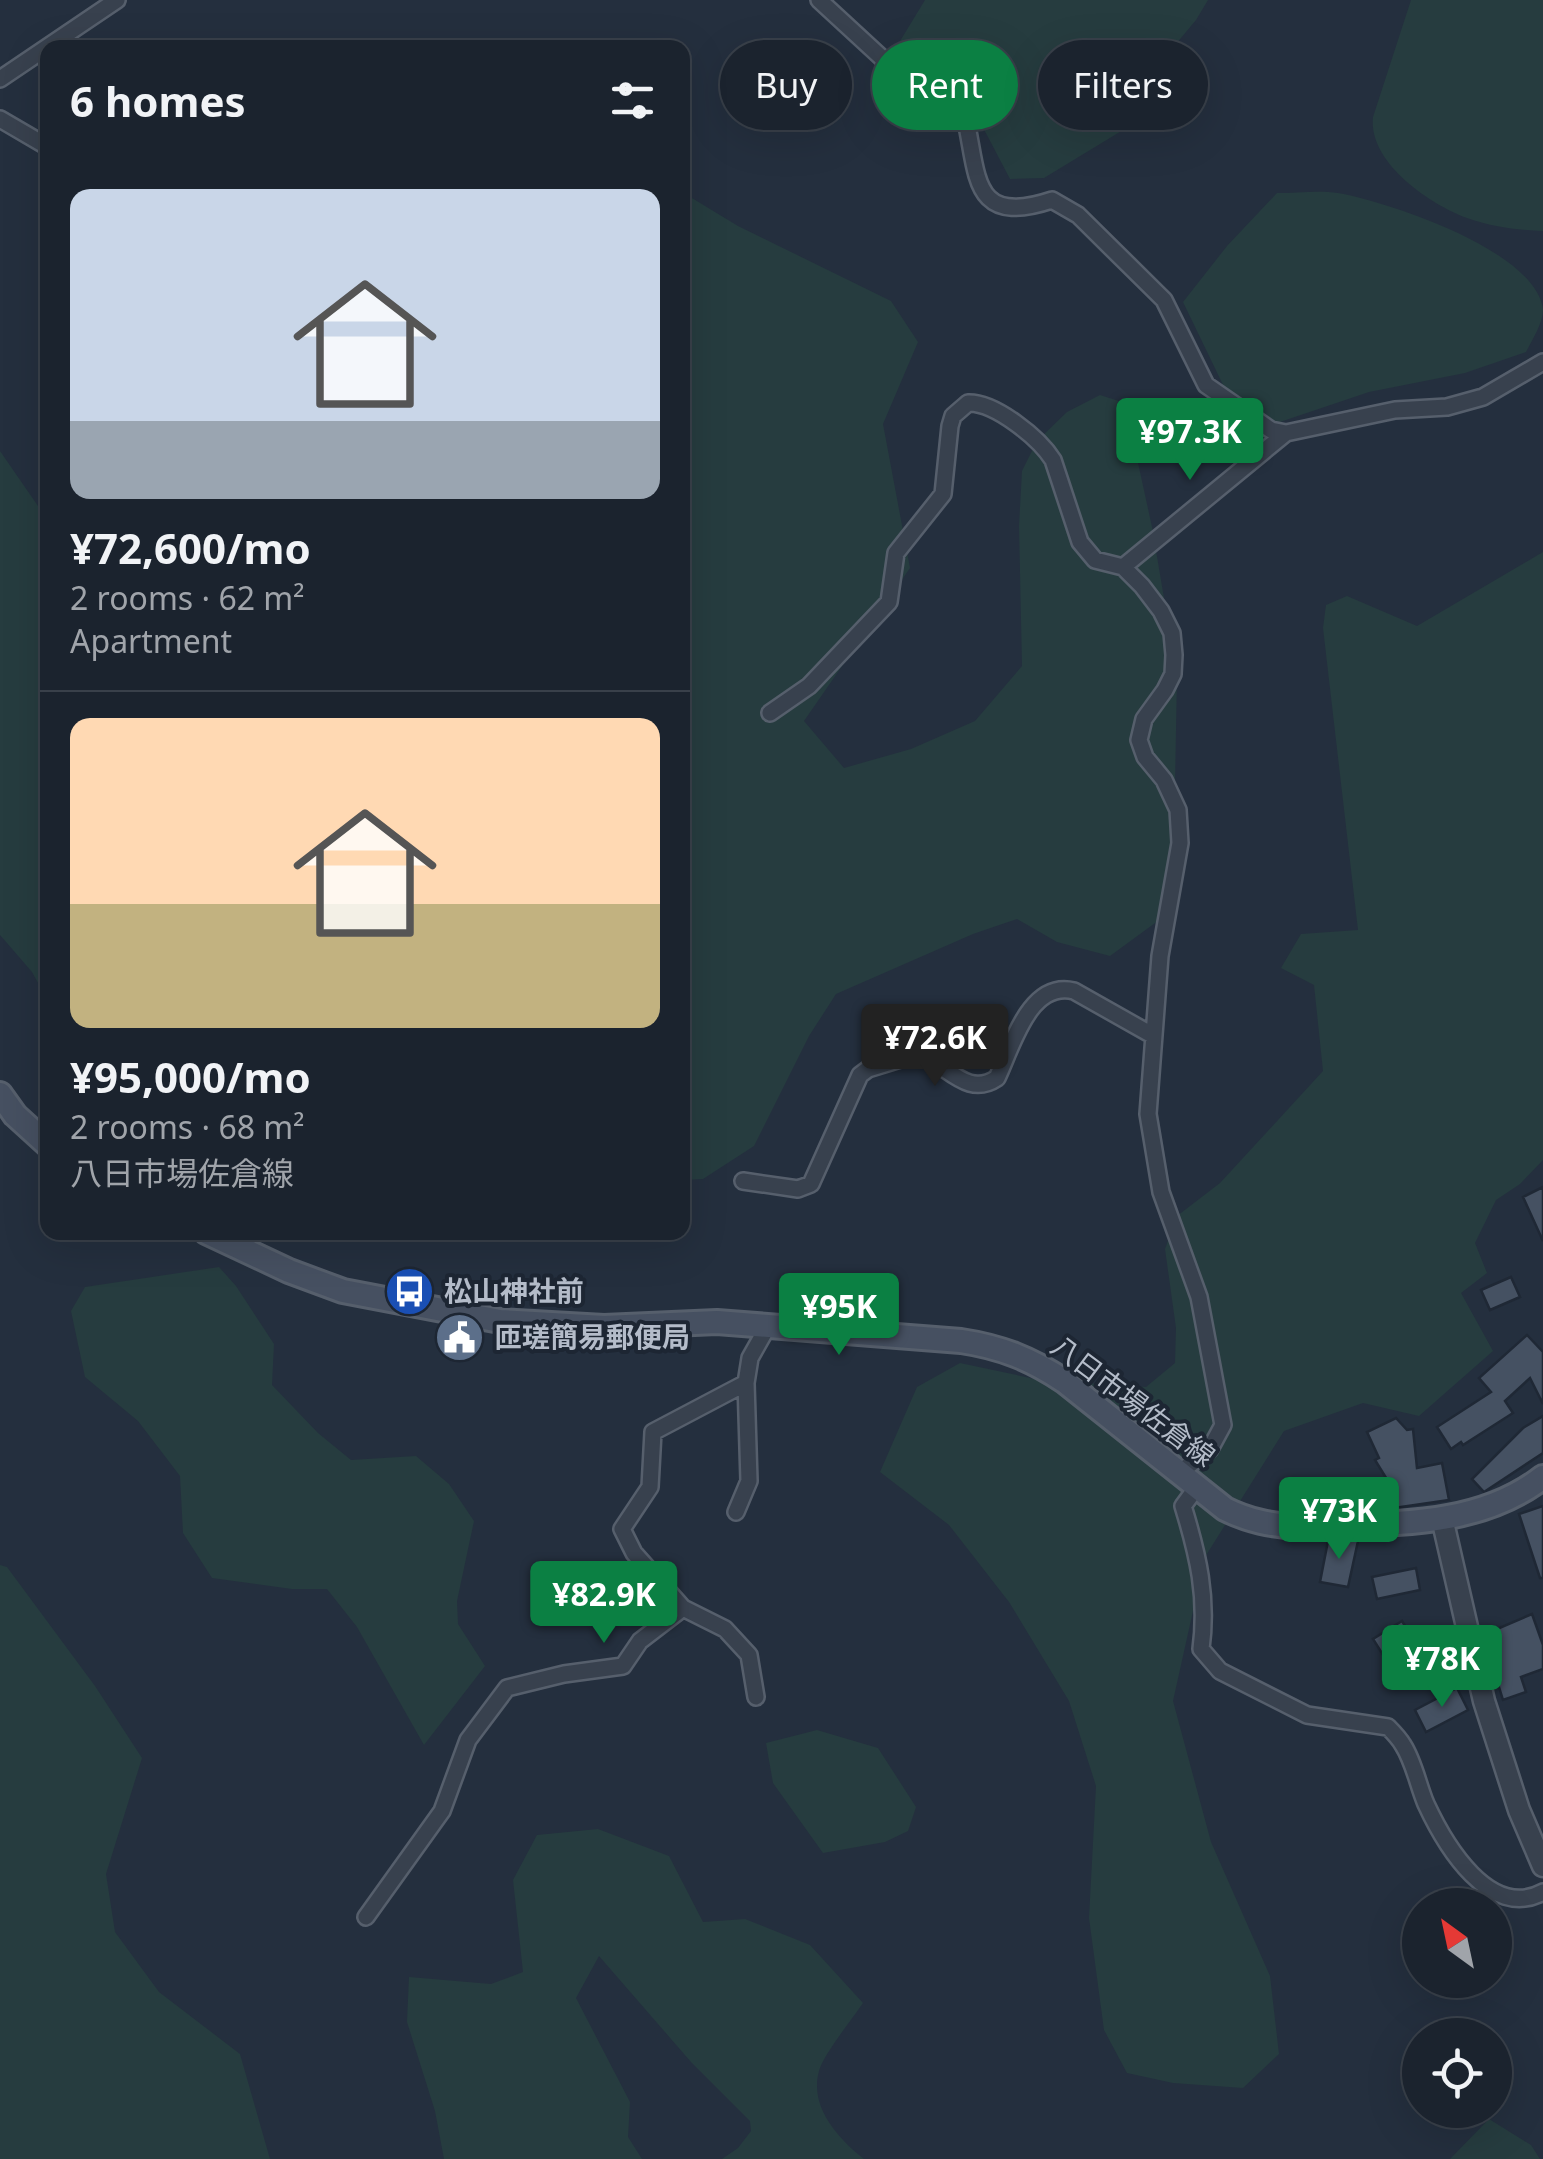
<!DOCTYPE html>
<html lang="en">
<head>
<meta charset="utf-8">
<style>
	:root { --surface:#1b232e; --page:#242b36; --text:#f1f3f6; --muted:#a0a4aa; --line:#39404a; --accent:#0b8043 }
	body { margin:0; font-family:"Noto Sans","Noto Sans JP",sans-serif; background:var(--page); color:var(--text); height:100vh; display:flex; flex-direction:column; font-size:38px; white-space:nowrap }
	* { box-sizing:border-box; margin:0 }
	p { font-size:32px; color:var(--muted) }
	.icon { flex:none; width:55px; height:55px; fill:none; stroke:currentColor; stroke-width:2; stroke-linecap:round; stroke-linejoin:round }
	.map { position:relative; flex:1; overflow:hidden }
	.side { position:absolute; left:40px; top:40px; width:650px; height:1200px; display:flex; flex-direction:column; background:var(--surface); border-radius:20px; box-shadow:0 10px 40px #0002,0 0 0 2px var(--line) }
	.side>* { flex:none }
	.top-card { position:absolute; left:720px; top:40px; width:672px; height:90px; display:flex; gap:20px }
	.needle { width:65px; rotate:327deg }
	.tools { position:absolute; left:1402px; top:1888px; display:grid; gap:20px }
	.tools a { display:grid; place-items:center; width:110px; height:110px; border-radius:50%; background:var(--surface); box-shadow:0 10px 40px #0002,0 0 0 2px var(--line); font-size:50px }
	.price { position:absolute; translate:-50% -85px; padding:0 22px; border-radius:10px; background:var(--accent); color:#fff; font-size:32px; line-height:65px; filter:drop-shadow(0 2px 5px #0008) }
	.price::after { content:''; position:absolute; left:50%; top:60px; width:30px; height:22px; margin-left:-15px; background:inherit; clip-path:polygon(0 0,100% 0,50% 100%) }
	.price.on { background:#222; color:#fff }
	ul { padding:0; list-style:none }
	li { display:grid; align-content:center; gap:20px; height:530px; padding:0 30px }
	li+li { border-top:2px solid var(--line) }
	li span { display:grid; place-items:center; height:310px; border-radius:20px; color:#555 }
	li>.icon { margin-inline-start:auto }
	span .icon { width:180px; height:180px; fill:#fffc; stroke-width:1 }
	li b { font-size:42px }
	h2 { display:flex; justify-content:space-between; align-items:center; height:120px; padding:0 30px; font-size:42px }
	.pill { padding:0 35px; border-radius:45px; background:var(--surface); box-shadow:0 10px 40px #0002,0 0 0 2px var(--line); font-size:35px; line-height:90px }
	.pill.on { background:var(--accent); color:#fff }
	.map>svg:first-child { display:block }
	.green { fill:#263c3f }
	.building { fill:#455162; stroke:#1f2835; stroke-width:2.5 }
	.lines { fill:none; stroke-linecap:round; stroke-linejoin:round }
	.minor-casing { stroke:#565f6c; stroke-width:20 }
	.tertiary-casing { stroke:#565f6c; stroke-width:25 }
	.secondary-casing { stroke:#565f6c; stroke-width:28 }
	.minor { stroke:#38414e; stroke-width:15 }
	.tertiary { stroke:#38414e; stroke-width:20 }
	.secondary { stroke:#465061; stroke-width:22 }
	.labels { text-anchor:middle; stroke-width:8; stroke-linejoin:round; paint-order:stroke }
	.poi-label { font-size:28px; font-weight:bold; fill:#b4bcc9; stroke:#1d2633; text-anchor:start }
	.street-label { font-size:28px; fill:#b4bcc9; stroke:#1d2633 }
</style>
</head>
<body>
<div class="map">
<svg width="1543" height="2159" viewBox="0 0 1543 2159">
	<rect width="100%" height="100%" fill="#242f3e"/>
	<path class="green" d="M 925,0 L 1208,0 L 1196,20 L 1145,81 L 1123,130 L 1044,178 L 1010,179 L 967,97 L 897,46 Z
		M 1411,0 L 1543,0 L 1543,231 C 1517,230 1492,227 1467,218 C 1429,204 1368,162 1373,117 Z
		M 682,192 L 738,226 L 891,301 L 918,342 L 883,424 L 910,568 L 804,721 L 844,768 L 911,749 L 975,721 L 1022,666 L 1019,526 L 1022,471 L 1037,441 L 1067,412 L 1100,395 L 1125,403 L 1152,527 L 1177,675 L 1174,841 L 1166,915 L 1110,956 L 1057,942 L 1017,919 L 973,934 L 836,994 L 809,1036 L 754,1146 L 703,1179 L 683,1180 Z
		M 1277,193 C 1297,193 1319,190 1338,193 C 1389,202 1537,251 1543,310 C 1543,323 1532,340 1526,352 L 1465,373 L 1369,392 L 1277,423 L 1225,389 L 1183,302 L 1227,246 Z
		M 0,451 L 47,519 L 47,999 L 32,972 L 0,935 Z
		M 1543,552 L 1543,1160 L 1520,1184 L 1496,1200 L 1475,1243 L 1487,1273 L 1461,1293 L 1493,1351 L 1419,1416 L 1363,1403 L 1284,1431 L 1205,1557 L 1173,1701 L 1211,1842 L 1270,1976 L 1279,2054 L 1243,2088 L 1173,2083 L 1127,2073 L 1104,2030 L 1089,1918 L 1096,1786 L 1069,1701 L 1009,1602 L 949,1525 L 880,1472 L 917,1387 L 960,1363 L 1040,1380 L 1146,1387 L 1175,1363 L 1176,1328 L 1165,1249 L 1177,1216 L 1220,1183 L 1323,1071 L 1314,985 L 1281,968 L 1301,934 L 1358,930 L 1323,628 L 1326,605 L 1347,596 L 1417,626 Z
		M 219,1267 L 236,1286 L 274,1344 L 272,1385 L 318,1433 L 351,1460 L 416,1456 L 449,1484 L 474,1521 L 457,1601 L 458,1624 L 485,1666 L 424,1745 L 357,1627 L 327,1589 L 292,1589 L 212,1578 L 183,1533 L 180,1476 L 138,1421 L 85,1377 L 71,1311 L 85,1287 Z
		M 0,1565 L 7,1567 L 95,1686 L 142,1758 L 106,1874 L 115,1932 L 159,1992 L 240,2054 L 270,2159 L 0,2159 Z
		M 817,1730 L 878,1748 L 916,1807 L 908,1831 L 885,1842 L 823,1853 L 773,1783 L 766,1743 Z
		M 598,1829 L 669,1856 L 703,1922 L 745,1919 L 810,1945 L 863,2003 C 853,2018 823,2055 819,2071 C 809,2107 838,2138 864,2159 L 722,2159 L 738,2148 L 751,2131 L 750,2121 L 691,2062 L 599,1956 L 576,1998 L 630,2102 L 628,2137 L 642,2159 L 444,2159 L 435,2111 L 407,2022 L 409,1977 L 491,1984 L 523,1972 L 513,1880 L 537,1835 Z
		M 1489,2119 L 1531,2145 L 1540,2159 L 1450,2159 Z"/>
	<path class="building" d="M 1543,1187 L 1543,1241 L 1523,1197 Z
		M 1511,1277 L 1520,1297 L 1490,1310 L 1481,1290 Z
		M 1527,1335 L 1543,1352 L 1543,1404 L 1530,1378 L 1505,1401 L 1513,1413 L 1463,1445 L 1461,1442 L 1451,1449 L 1437,1427 L 1491,1392 L 1479,1378 Z
		M 1543,1416 L 1543,1453 L 1484,1492 L 1472,1479 L 1523,1428 Z
		M 1396,1418 L 1407,1430 L 1413,1429 L 1417,1468 L 1442,1463 L 1449,1500 L 1394,1508 L 1388,1481 L 1375,1460 L 1379,1458 L 1367,1432 Z
		M 1543,1506 L 1543,1578 L 1540,1578 L 1519,1514 Z
		M 1353,1540 L 1358,1541 L 1348,1587 L 1320,1582 L 1328,1541 Z
		M 1416,1568 L 1420,1590 L 1377,1599 L 1372,1577 Z
		M 1532,1614 L 1543,1645 L 1543,1669 L 1521,1677 L 1526,1692 L 1503,1700 L 1483,1635 Z
		M 1402,1621 L 1417,1645 L 1388,1663 L 1373,1639 Z
		M 1457,1688 L 1468,1710 L 1426,1732 L 1415,1710 Z"/>
	<g class="lines">
		<defs>
			<path id="minor" d="M 819,0 L 908,82 L 962,105 C 980,167 965,229 1052,200 L 1078,215 L 1164,300 L 1206,385 L 1271,430 L 1286,433 L 1395,410 L 1447,407 L 1483,397 L 1543,362
				M 0,79 L 117,0
				M 0,119 L 48,147
				M 1123,567 L 1286,433
				M 770,713 L 809,686 L 889,602 L 896,553 L 943,494 L 950,426 L 953,416 L 968,403 C 995,402 1039,438 1053,460 L 1080,542 L 1095,560 L 1123,567 L 1142,586 L 1161,611 L 1172,633 L 1174,655 L 1173,674 L 1165,690 L 1144,719 L 1139,740 L 1145,757 L 1164,780 L 1178,810 L 1180,843 L 1160,956 L 1148,1114 L 1161,1192 L 1199,1297 L 1223,1425 L 1210,1449 L 1179,1473
				M 743,1181 L 798,1189 L 811,1184 L 860,1075 L 868,1069 L 917,1054 C 946,1062 966,1099 997,1078 C 1012,1047 1029,980 1074,991 L 1152,1035
				M 1197,1487 L 1183,1506 C 1198,1555 1208,1597 1201,1649 L 1220,1671 L 1307,1715 L 1388,1727 C 1393,1732 1399,1738 1403,1745 C 1414,1762 1418,1785 1426,1804 C 1445,1845 1490,1921 1543,1892
				M 736,1512 L 749,1481 L 746,1383 L 750,1358 L 768,1326
				M 683,1608 L 725,1629 L 749,1655 L 756,1697
				M 366,1917 L 442,1811 L 468,1740 L 507,1688 L 564,1674 L 623,1666 L 640,1641 L 683,1608 L 634,1553 L 622,1529 L 650,1487 L 653,1432 L 746,1383"/>
			<path id="tertiary" d="M 1442,1518 L 1484,1701 L 1519,1810 L 1543,1866"/>
			<path id="secondary" d="M 0,1094 L 15,1115 L 48,1145
				M 206,1232 L 289,1271 L 343,1291 L 500,1321 L 604,1327 L 717,1322 L 961,1341 C 1001,1347 1031,1359 1064,1381 L 1225,1509 C 1249,1521 1271,1525 1298,1527 C 1381,1522 1474,1531 1543,1477"/>
		</defs>
		<use href="#minor" class="minor-casing"/>
		<use href="#tertiary" class="tertiary-casing"/>
		<use href="#secondary" class="secondary-casing"/>
		<use href="#minor" class="minor"/>
		<use href="#tertiary" class="tertiary"/>
		<use href="#secondary" class="secondary"/>
	</g>
	<defs>
		<symbol id="bus-disc" viewBox="-11 -11 22 22"><circle r="9.5" fill="#1a4fb4" stroke="#1d2633"/><path d="M-5-6H5V4H4V6H2V4H-2V6H-4V4H-5ZM-3.5-4V0h7V-4ZM-3.5 1.2v1.5H-2V1.2ZM2 1.2v1.5H3.5V1.2Z" fill="#fff"/></symbol>
		<symbol id="civic-disc" viewBox="-11 -11 22 22"><circle r="9.5" fill="#5c6f8a" stroke="#1d2633"/><path d="M-.6-6.5H3V-4.5H.6V-3L4-1V1h2V6H-6V1h2V-1L-.6-3ZM-1.2 2.5V6h2.4V2.5Z" fill="#fff"/></symbol>
	</defs>
	<g fill-rule="evenodd">
		<use href="#bus-disc" x="382" y="1264" width="55" height="55"/>
		<use href="#civic-disc" x="432" y="1310" width="55" height="55"/>
	</g>
	<g class="labels">
		<g class="poi-label">
			<text x="444" y="1301">松山神社前</text>
			<text x="494" y="1347">匝瑳簡易郵便局</text>
		</g>
		<g class="street-label">
			<text transform="translate(1133 1401) rotate(37)" y="10">八日市場佐倉線</text>
		</g>
	</g>
</svg>
<div class="tools">
<a><svg class="needle" viewBox="-14 -14 28 28"><path d="M0-13l5 13h-10z" fill="#e53935"/><path d="M0 13l5-13h-10z" fill="#a0a4aa"/></svg></a>
<a><svg class="icon" aria-label="locate" viewBox="0 0 24 24"><circle cx="12" cy="12" r="6"/><path d="M12 2v4M12 18v4M2 12h4M18 12h4"/></svg></a>
</div>
<b class="price" style="left:1190px;top:483px">¥97.3K</b>
<b class="price on" style="left:935px;top:1089px">¥72.6K</b>
<b class="price" style="left:839px;top:1358px">¥95K</b>
<b class="price" style="left:1339px;top:1562px">¥73K</b>
<b class="price" style="left:604px;top:1646px">¥82.9K</b>
<b class="price" style="left:1442px;top:1710px">¥78K</b>
<div class="top-card">
<a class="pill">Buy</a>
<a class="pill on">Rent</a>
<a class="pill">Filters</a>
</div>
<section class="side">
<h2>6 homes<svg class="icon" aria-label="filters" viewBox="0 0 24 24"><path d="M4 7h16M4 17h16"/><circle cx="9" cy="7" r="2"/><circle cx="15" cy="17" r="2"/></svg></h2>
<ul>
<li><span style="background:linear-gradient(#c9d6e8 75%,#9aa5b1 0)"><svg class="icon" aria-label="home" viewBox="0 0 24 24"><path d="M3 11l9-7 9 7M6 9v11h12V9"/></svg></span><div><b>¥72,600/mo</b><p>2 rooms · 62 m²</p><p>Apartment</p></div></li>
<li><span style="background:linear-gradient(#ffd9b3 60%,#c2b280 0)"><svg class="icon" aria-label="home" viewBox="0 0 24 24"><path d="M3 11l9-7 9 7M6 9v11h12V9"/></svg></span><div><b>¥95,000/mo</b><p>2 rooms · 68 m²</p><p>八日市場佐倉線</p></div></li>
</ul>
</section>
</div>
</body>
</html>
